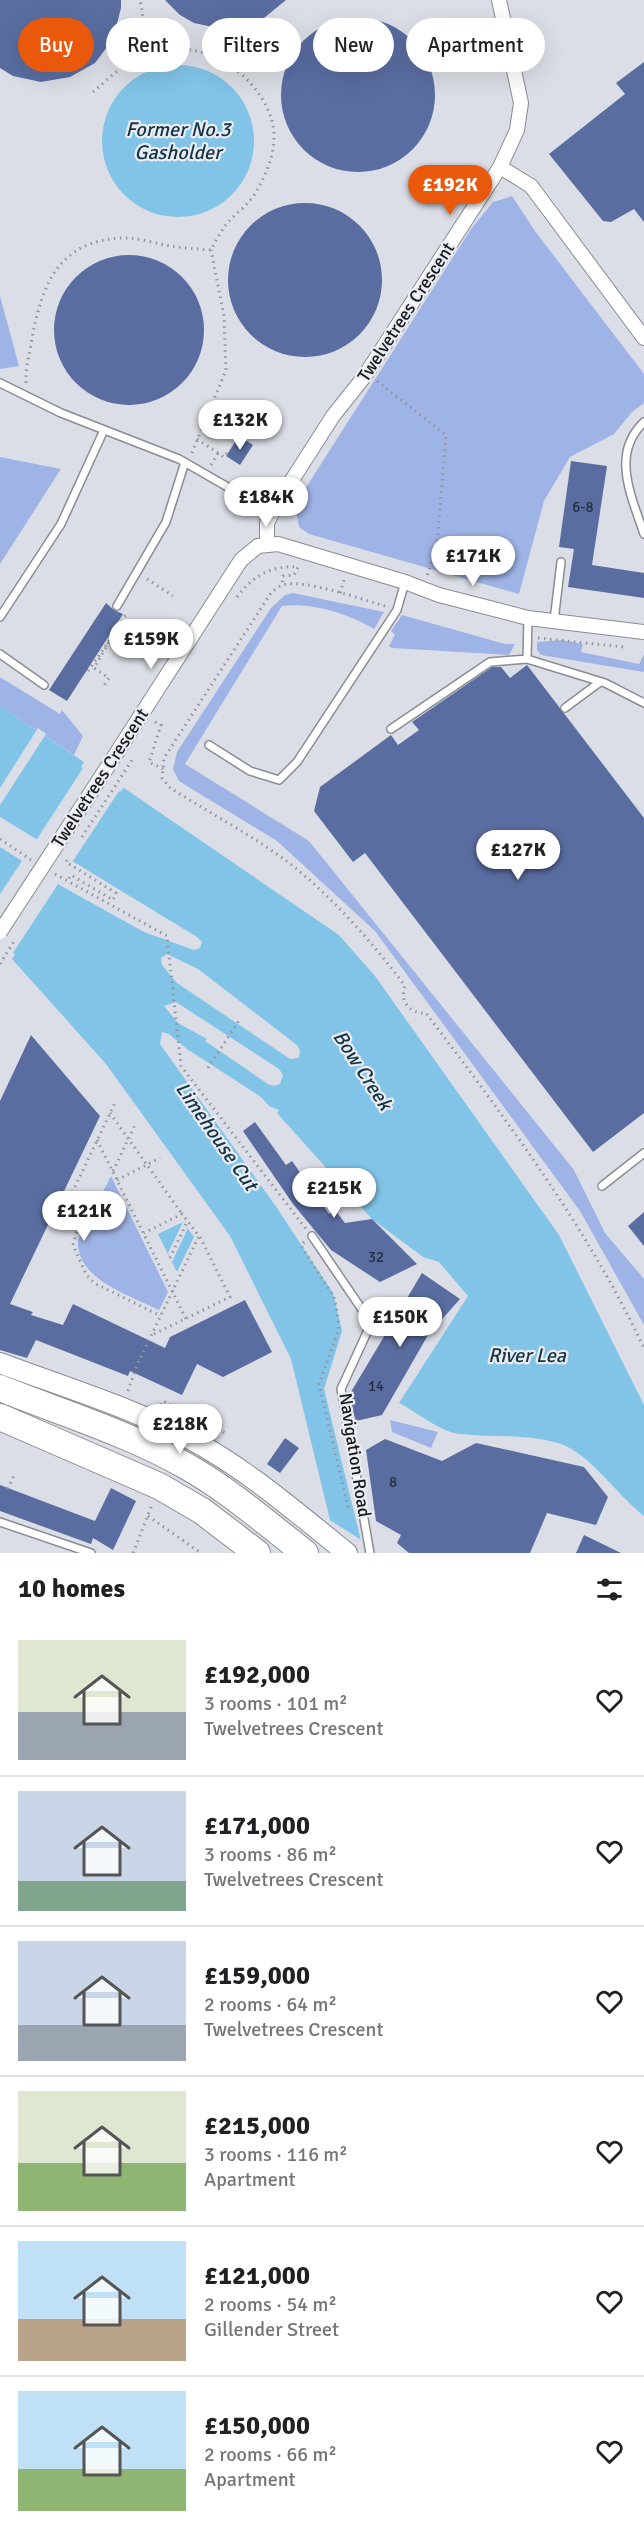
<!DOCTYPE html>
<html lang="en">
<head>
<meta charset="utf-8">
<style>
	:root { --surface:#fff; --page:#f6f6f6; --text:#202124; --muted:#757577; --line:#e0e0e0; --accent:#ea580c }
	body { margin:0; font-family:Signika,sans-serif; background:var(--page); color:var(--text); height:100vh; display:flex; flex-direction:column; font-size:22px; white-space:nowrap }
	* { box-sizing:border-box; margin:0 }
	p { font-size:20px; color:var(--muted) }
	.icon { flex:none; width:33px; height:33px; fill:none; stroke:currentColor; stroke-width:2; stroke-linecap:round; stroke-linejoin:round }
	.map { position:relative; height:1553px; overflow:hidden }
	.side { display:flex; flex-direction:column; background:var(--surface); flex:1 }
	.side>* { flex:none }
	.top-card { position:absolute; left:18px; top:18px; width:609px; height:54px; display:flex; gap:12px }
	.price { position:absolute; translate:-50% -51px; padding:0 14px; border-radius:21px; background:#fff; color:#222; font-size:20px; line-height:39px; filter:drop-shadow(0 2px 3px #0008) }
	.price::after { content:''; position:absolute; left:50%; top:36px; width:18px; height:14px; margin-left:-9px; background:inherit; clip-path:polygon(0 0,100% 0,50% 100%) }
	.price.active { background:var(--accent); color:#fff }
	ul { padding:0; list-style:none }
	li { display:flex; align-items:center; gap:18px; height:150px; padding:0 18px }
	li+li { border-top:2px solid var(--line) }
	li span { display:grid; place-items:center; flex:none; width:168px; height:120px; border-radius:0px; color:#555 }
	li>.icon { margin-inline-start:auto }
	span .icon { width:72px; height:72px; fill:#fffc; stroke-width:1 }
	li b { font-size:26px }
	h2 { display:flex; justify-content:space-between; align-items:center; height:72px; padding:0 18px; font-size:26px }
	.tag { padding:0 21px; border-radius:27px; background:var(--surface); box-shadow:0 6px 24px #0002; font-size:21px; line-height:54px }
	.tag.active { background:var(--accent); color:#fff }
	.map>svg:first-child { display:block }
	.green { fill:#9fb4e6 }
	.water { fill:#81c4e7; fill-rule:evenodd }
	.pier { fill:#dbdee6 }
	.building { fill:#596da0 }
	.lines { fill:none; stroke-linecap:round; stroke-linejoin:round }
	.lane-casing { stroke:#898c92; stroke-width:10 }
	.street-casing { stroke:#898c92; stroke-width:16 }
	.secondary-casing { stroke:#898c92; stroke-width:22 }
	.highway-casing { stroke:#898c92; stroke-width:28 }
	.path { stroke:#93959b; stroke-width:3; stroke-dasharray:1.5 4.5; stroke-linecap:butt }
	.lane { stroke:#fff; stroke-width:7 }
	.street { stroke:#fff; stroke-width:14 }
	.secondary { stroke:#fff; stroke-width:20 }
	.highway { stroke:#fff; stroke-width:26 }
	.street-bridge-casing { stroke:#898c92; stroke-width:16; stroke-linecap:butt }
	.path-bridge { stroke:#93959b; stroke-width:3; stroke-dasharray:1.5 4.5; stroke-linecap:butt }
	.street-bridge { stroke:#fff; stroke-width:14 }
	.labels { text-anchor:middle; stroke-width:4.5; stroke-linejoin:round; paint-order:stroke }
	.number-label { font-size:15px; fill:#282d3c }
	.street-label { font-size:18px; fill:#17181b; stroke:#e9ecf3 }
	.water-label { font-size:20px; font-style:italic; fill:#153443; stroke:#e9ecf3 }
</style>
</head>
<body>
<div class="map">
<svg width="644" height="1553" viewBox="0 0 644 1553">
	<rect width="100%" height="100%" fill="#dbdee6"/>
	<path class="green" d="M 512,196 L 535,231 L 644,374 L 644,403 L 632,412 L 614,434 L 570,457 L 544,501 L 519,594 L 309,534 L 299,527 L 296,510 L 305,489 L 471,229 L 493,202 Z
		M 0,296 L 19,366 L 0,369 Z
		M 0,457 L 61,469 L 0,564 Z
		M 293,593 L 384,612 L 374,629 C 349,614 312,602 282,606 L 185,764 L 309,841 L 574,1170 L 605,1233 L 644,1279 L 644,1325 L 580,1211 L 375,931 L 277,841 L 179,781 L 173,769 L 177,752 L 271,608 L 285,595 Z
		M 402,615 L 505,644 L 515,644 L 509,655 L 392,648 L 389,646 L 395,635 L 391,631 Z
		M 562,640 L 583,644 L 581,652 L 639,664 L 644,654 L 644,672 L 541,655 L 537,650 L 537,642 Z
		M 0,677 L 60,714 L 62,710 L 83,736 L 74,755 L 0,706 Z
		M 111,1176 L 168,1292 L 159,1310 C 131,1296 75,1279 78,1240 Z
		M 390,1420 L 438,1432 L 431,1448 L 392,1432 Z"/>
	<path class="water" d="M102 141a76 76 0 1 1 152 0a76 76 0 1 1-152 0Z
		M 0,706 L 84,762 L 81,767 L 120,792 L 124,788 L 339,935 L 375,976 L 559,1235 L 644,1405 L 644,1516 C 618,1496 590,1454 561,1444 C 528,1433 494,1438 460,1434 C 440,1432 417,1412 399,1403 L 468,1296 L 439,1262 L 423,1257 L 372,1219 L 277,1113 L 279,1110 L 269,1106 L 261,1097 L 187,1049 L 169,1034 L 162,1032 L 160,1044 L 277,1208 L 333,1293 L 342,1331 L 324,1389 L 364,1553 L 338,1553 L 291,1359 L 230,1236 L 106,1064 L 12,959 L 15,954 L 0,944 L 0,847 L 63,887 L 144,932 L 194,950 L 200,948 L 202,942 L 197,937 L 0,817 ZM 167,954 L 198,969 L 297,1045 L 300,1050 L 299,1058 L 290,1059 L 177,983 L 162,965 L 161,958 ZM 176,1002 L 279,1069 L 283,1075 L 280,1084 L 274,1086 L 268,1084 L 205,1041 L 207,1039 L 178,1023 L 164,1006 Z
		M 183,1222 L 194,1237 L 177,1272 L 158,1234 Z"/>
	<path class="pier" d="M 38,728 L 46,734 L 0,805 L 0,788 Z
		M 87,762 L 85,766 L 120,788 L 123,785 L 71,864 L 35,842 Z
		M 24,858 L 60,881 L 9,959 L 11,955 L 0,947 L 0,894 Z
		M 183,1222 L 188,1228 L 172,1262 L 168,1253 Z
		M 328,1519 L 363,1541 L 366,1553 L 335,1553 Z"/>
	<path class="building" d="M 0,0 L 121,0 L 121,8 L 113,39 L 95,63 L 70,77 L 41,82 L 13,76 L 0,68 Z
		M 165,0 L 286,0 L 259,22 L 227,30 L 194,23 L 180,15 Z
		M281 95a77 77 0 1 1 154 0a77 77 0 1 1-154 0Z
		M 644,62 L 644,222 L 634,209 L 611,222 L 603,221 L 549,154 L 625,94 L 616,83 Z
		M228 280a77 77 0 1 1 154 0a77 77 0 1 1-154 0Z
		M54 330a75 75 0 1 1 150 0a75 75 0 1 1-150 0Z
		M 239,436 L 253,445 L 240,465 L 226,456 Z
		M 571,461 L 607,466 L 592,565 L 644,573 L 644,598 L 568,587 L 574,549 L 559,547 Z
		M 106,603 L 114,610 L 123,614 L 67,701 L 49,690 Z
		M 527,665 L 644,818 L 644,1113 L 593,1152 L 365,853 L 353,862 L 314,811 L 320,787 L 391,735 L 398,745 L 419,730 L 412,722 L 492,667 L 501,667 L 510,678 Z
		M 31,1035 L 100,1116 L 10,1304 L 33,1312 L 31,1315 L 63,1325 L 73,1304 L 165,1348 L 170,1337 L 245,1300 L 272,1352 L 223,1377 L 197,1364 L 182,1395 L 130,1371 L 128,1376 L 36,1340 L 27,1358 L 0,1350 L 0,1101 Z
		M 255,1122 L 286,1165 L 292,1161 L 329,1214 L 334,1209 L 345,1223 L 372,1219 L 417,1264 L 380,1282 L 331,1250 L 293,1204 L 243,1131 Z
		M 644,1212 L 644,1246 L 628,1226 Z
		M 422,1273 L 460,1299 L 428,1335 L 382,1415 L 356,1421 L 348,1397 Z
		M 285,1438 L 299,1448 L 280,1473 L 267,1464 Z
		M 385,1439 L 442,1461 L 476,1443 L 584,1467 L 608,1497 L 596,1525 L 547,1513 L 530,1553 L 409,1553 L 397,1543 L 401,1535 L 376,1521 L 366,1450 Z
		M 0,1485 L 95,1521 L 111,1488 L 136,1501 L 113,1550 L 93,1538 L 91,1544 L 0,1511 Z
		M 584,1535 L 621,1553 L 576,1553 Z"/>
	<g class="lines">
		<defs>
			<path id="lane" d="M 0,383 L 61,413 L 179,459 L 271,512
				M 644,422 C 610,454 632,497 644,534
				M 117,606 L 166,522 L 185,462
				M 0,617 L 61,524 L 104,430
				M 554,621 L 561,562
				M 0,654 L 44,685
				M 527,659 L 528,618
				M 565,708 L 600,682
				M 391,729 L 490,662 L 527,659 L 605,683 L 644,703
				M 209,745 L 250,771 L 279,780 L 297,762 L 397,610 L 405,582
				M 602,1186 L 644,1153
				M 312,1236 L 363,1311 L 369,1328 L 341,1389 L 370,1553
				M 0,1522 L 91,1553"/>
			<path id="street" d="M 500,167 L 531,186 L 644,338
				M 267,544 L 267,523 L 276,505 L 333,416 L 364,377 L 500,167 L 517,130 L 521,103 L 499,0
				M 112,760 L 241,560 L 258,546 L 278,544 L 405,582 L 439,595 L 528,618 L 644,632"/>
			<path id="secondary" d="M 0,1363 C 64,1387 131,1407 192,1440 C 248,1470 297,1513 347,1553"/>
			<path id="highway" d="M 0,1388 C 62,1413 128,1433 186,1466 C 229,1490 266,1523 305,1553
				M 0,1417 L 159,1486 L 202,1511 L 257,1553"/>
		</defs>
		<use href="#lane" class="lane-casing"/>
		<use href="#street" class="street-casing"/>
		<use href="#secondary" class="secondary-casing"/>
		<use href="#highway" class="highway-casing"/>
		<path class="path" d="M 93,92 L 148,44
			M 377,381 L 446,435 L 437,545 L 427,576
			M 26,383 C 25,367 30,354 32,338 C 42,285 58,242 120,238 C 136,237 154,243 170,246 C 183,248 197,249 211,250 C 215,242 220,233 225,226 C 234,214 248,206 256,192 C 266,175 274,156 274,136 C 274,101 239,64 207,54 C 188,47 168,49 148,44 L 140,0
			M 197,439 L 224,457 L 228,452
			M 192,453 L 226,370 L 224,316 L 211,250
			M 211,465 L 218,453
			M 147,579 L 173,596
			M 340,593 L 345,577
			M 237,597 C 253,576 271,565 298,567 L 294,575 L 283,576 L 282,585
			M 385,606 C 364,600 302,578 283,585 C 279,586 274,590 271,593 L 164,758 L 162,778 L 169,787 C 207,812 258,838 293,866 C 336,901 372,942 405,986 C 399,1001 410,1014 426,1013 C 506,1119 587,1227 644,1348
			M 112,637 L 127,613
			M 538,638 L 624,647
			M 88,671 L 112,637 L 94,668 L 109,678 L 103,687
			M 155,722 L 161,725 L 149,762 L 163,769
			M 82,837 L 134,757
			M 0,839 L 31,860
			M 67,860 L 66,862 L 116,893 L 113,900 L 71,875 L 67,881
			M 55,874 L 167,936 L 181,1066 L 306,1229
			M 208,1068 L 240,1019
			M 110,1113 L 182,1214
			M 97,1140 L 186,1319
			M 113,1171 L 135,1125
			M 117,1180 L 160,1158
			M 78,1226 L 73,1245 L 86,1274 L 94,1283 L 161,1316
			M 83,1229 L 60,1218 L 115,1103
			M 304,1242 L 301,1246 L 334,1297 L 337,1311 L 339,1329 L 319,1384 L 349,1511
			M 170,1258 L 187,1222
			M 154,1334 L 230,1297 L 200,1237
			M 128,1391 L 137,1365 L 199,1236 L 182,1214 L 144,1233
			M 161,1405 L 163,1401 L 225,1433
			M 8,1489 L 14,1475
			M 148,1516 L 201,1553
			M 133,1553 L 152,1505"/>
		<use href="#lane" class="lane"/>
		<use href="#street" class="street"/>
		<use href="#secondary" class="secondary"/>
		<use href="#highway" class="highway"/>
		<defs>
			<path id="street-bridge" d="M 0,932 L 112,760"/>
		</defs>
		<use href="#street-bridge" class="street-bridge-casing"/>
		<path class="path-bridge" d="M 0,964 L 14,941"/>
		<use href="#street-bridge" class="street-bridge"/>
	</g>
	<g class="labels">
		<g class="number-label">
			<text x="583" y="512">6-8</text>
			<text x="376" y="1262">32</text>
			<text x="376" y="1391">14</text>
			<text x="393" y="1487">8</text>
		</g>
		<g class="street-label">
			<text transform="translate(406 312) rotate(-57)" y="6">Twelvetrees Crescent</text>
			<text transform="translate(100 778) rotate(-57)" y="6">Twelvetrees Crescent</text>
			<text transform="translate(355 1455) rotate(81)" y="6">Navigation Road</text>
		</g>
		<g class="water-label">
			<text x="178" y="136">Former No.3<tspan x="178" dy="23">Gasholder</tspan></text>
			<text transform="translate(363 1070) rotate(57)" y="7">Bow Creek</text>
			<text transform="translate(217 1136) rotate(55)" y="7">Limehouse Cut</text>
			<text x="527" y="1362">River Lea</text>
		</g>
	</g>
</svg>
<b class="price active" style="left:450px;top:216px">£192K</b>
<b class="price" style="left:240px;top:451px">£132K</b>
<b class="price" style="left:266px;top:528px">£184K</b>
<b class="price" style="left:473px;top:587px">£171K</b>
<b class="price" style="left:151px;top:670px">£159K</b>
<b class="price" style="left:518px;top:881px">£127K</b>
<b class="price" style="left:334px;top:1219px">£215K</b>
<b class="price" style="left:84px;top:1242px">£121K</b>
<b class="price" style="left:400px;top:1348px">£150K</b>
<b class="price" style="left:180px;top:1455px">£218K</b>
<div class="top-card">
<a class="tag active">Buy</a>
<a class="tag">Rent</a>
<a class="tag">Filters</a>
<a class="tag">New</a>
<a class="tag">Apartment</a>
</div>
</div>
<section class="side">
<h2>10 homes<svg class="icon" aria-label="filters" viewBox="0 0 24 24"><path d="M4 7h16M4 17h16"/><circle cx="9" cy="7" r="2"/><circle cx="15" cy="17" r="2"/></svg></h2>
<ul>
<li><span style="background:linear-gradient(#dfe7d0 60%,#9aa5b1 0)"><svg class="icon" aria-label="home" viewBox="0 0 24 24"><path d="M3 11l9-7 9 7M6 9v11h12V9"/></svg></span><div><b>£192,000</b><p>3 rooms · 101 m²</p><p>Twelvetrees Crescent</p></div><svg class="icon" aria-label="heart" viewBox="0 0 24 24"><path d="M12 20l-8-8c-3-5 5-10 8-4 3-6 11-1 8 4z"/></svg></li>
<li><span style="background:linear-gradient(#c9d6e8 75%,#7fa58c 0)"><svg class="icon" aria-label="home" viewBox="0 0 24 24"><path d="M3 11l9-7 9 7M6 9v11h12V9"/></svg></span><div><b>£171,000</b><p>3 rooms · 86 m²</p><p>Twelvetrees Crescent</p></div><svg class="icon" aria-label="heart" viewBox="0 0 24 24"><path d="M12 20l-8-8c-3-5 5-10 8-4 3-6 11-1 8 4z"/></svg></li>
<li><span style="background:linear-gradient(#c9d6e8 70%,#9aa5b1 0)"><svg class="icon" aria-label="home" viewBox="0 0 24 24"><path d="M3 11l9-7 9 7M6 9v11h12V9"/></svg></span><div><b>£159,000</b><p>2 rooms · 64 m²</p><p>Twelvetrees Crescent</p></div><svg class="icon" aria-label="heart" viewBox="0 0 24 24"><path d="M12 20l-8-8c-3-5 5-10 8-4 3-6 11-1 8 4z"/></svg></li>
<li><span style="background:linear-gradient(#dfe7d0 60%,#8fb573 0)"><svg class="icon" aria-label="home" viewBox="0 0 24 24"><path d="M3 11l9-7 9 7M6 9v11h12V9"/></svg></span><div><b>£215,000</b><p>3 rooms · 116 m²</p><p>Apartment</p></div><svg class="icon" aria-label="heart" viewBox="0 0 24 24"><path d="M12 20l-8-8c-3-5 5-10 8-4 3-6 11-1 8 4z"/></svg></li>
<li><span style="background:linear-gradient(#bfe0f5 65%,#b9a48a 0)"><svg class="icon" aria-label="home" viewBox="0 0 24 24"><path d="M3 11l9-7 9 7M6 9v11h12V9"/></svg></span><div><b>£121,000</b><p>2 rooms · 54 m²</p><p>Gillender Street</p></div><svg class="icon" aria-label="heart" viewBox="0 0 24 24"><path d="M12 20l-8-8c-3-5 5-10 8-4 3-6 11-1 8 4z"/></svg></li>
<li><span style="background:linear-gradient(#bfe0f5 65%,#8fb573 0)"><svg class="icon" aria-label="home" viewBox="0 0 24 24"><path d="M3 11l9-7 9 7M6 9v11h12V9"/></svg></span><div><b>£150,000</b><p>2 rooms · 66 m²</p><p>Apartment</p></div><svg class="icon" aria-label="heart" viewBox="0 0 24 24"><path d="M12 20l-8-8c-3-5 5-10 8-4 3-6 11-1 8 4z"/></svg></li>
</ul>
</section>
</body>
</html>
